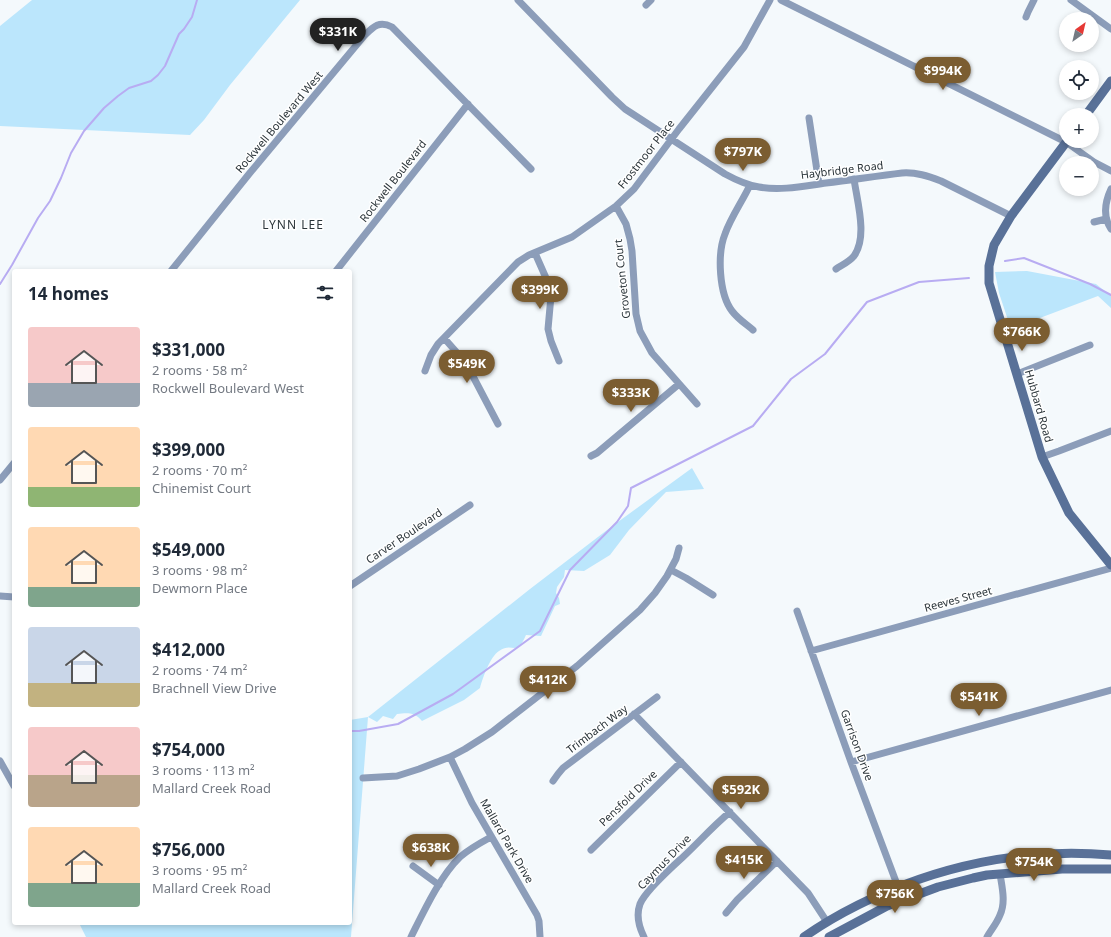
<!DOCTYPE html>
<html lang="en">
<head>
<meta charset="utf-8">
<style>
	:root { --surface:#fff; --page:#f2f2f3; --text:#1f2937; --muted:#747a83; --accent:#7b5d31 }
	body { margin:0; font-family:"Noto Sans",sans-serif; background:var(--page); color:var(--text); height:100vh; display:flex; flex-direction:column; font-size:15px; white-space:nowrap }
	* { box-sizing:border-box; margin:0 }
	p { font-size:13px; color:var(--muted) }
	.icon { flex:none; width:22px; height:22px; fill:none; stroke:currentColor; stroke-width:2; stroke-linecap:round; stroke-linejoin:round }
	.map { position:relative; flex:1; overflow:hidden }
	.details { position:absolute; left:12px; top:269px; width:340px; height:656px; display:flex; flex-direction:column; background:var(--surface); border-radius:4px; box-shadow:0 2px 6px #0003 }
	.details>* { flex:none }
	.needle { width:26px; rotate:34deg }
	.fabs { position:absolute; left:1059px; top:12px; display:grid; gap:8px }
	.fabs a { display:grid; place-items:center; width:40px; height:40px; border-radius:50%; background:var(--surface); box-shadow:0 2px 6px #0003; font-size:20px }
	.price { position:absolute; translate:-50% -34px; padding:0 9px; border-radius:14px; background:var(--accent); color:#fff; font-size:13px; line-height:26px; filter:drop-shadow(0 1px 2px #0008) }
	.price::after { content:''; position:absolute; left:50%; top:24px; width:12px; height:9px; margin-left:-6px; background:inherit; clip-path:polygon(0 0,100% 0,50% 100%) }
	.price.current { background:#222; color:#fff }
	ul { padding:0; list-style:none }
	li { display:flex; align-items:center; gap:12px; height:100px; padding:0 16px }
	li span { display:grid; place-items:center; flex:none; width:112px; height:80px; border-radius:4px; color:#555 }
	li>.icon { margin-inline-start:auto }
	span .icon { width:48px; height:48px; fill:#fffc; stroke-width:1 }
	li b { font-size:17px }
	h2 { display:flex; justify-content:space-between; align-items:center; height:48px; padding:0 16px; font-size:17px }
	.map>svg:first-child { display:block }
	.green { fill:#bbe6fc }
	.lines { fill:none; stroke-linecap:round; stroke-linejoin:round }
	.stream { stroke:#b8acf2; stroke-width:2 }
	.minor { stroke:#8c9db9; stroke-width:7 }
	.secondary { stroke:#597198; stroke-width:9 }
	.labels { text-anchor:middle; stroke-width:3; stroke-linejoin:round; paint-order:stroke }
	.street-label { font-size:11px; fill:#2b353a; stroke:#fff }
	.neighbourhood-label { font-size:12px; letter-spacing:1px; fill:#2b353a; stroke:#fff }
</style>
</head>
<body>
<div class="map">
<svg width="1111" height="937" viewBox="0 0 1111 937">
	<rect width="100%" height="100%" fill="#f4f9fc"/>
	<path class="green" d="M 32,0 L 300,0 L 230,85 L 204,120 L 190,135 L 0,126 L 0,26 Z
		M 1027,271 L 1096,284 L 1111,296 L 1111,308 L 1098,296 L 1011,329 L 999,293 L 995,272 Z
		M 692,468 L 704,489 L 666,492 L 629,530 L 610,555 L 584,571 L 565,570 L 564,577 L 557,587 L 556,593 L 559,598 L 560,604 L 555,606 L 541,636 L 526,635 C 516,658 513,641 499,651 C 490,657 483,677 480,688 L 464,700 L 422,721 C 414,712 408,713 397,714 L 393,719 L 383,716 L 377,722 L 368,717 L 351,937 L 86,937 L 79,923 L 350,923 L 350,720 L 368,717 L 530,589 L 611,527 Z"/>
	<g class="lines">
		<path class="stream" d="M 1005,261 L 1024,258 L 1090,284 L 1111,295
			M 0,284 L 12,265 L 38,218 L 50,201 L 61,178 L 71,153 L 84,131 L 104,108 L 118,96 L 129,88 L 151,81 L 158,75 L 165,66 L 179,34 L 184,29 L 192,17 L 197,0
			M 350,731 L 359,731 L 398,724 L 453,694 L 540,631 L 570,570 L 617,522 L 628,506 L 631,488 L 753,426 L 791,379 L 825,354 L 867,302 L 919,282 L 969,278"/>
		<path class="minor" d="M 518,0 L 612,97 L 625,109 L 725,174 C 736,180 747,185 759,187 C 781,191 804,186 826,183 C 851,180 877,176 902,173 C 916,172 928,176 941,181 L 1011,216
			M 781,0 L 1066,142 L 1094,162 L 1111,171
			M 1071,0 L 1111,29
			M 646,5 L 651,0
			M 1026,17 L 1028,12 L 1034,0
			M 809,118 L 819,184
			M 750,185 C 742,202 731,217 725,234 C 717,254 719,294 732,311 C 738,319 746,324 753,330
			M 1111,189 C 1105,202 1103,217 1111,229
			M 616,206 L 626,224 L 630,239 L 632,251 L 636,314 L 640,331 L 652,353 L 697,404
			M 1094,222 L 1106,219
			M 535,253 L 550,287 L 551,296 L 548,329 L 551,341 L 559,361
			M 836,269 C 842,265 849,262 854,256 C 868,237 857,201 854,179
			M 171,271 L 249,174 L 364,36 C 373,27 379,20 392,27 L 531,169
			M 336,271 L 468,104
			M 444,338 L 466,363 L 498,424
			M 425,371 L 431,355 L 438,344 L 518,262 L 529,255 L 572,237 L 616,206 L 634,189 L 679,129 L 744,47 L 770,0
			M 1017,374 L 1090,345
			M 591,456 L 597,453 L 679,384
			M 1042,457 L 1059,451 L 1111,431
			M 0,480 L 14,463
			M 671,570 L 686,578 L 713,595
			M 350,586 L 470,505
			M 0,596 L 14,597
			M 797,611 L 851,762 L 898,887
			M 811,651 L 1111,568
			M 634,714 L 808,893 L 827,922
			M 450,757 L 472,803 L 537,915 L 539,921 L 540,937
			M 0,761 L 14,786
			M 851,762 L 1111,690
			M 363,778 L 397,776 L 419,769 L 450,757 L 465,749 L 492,732 L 577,666 L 640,610 L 655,593 L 667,576 L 676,559 L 679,548
			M 553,781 L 558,774 L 563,768 L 657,697
			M 591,850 L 681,762
			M 413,866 L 439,885
			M 726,913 L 737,900 L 777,861
			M 411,937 C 423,913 440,876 460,857 C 469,849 480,843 491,837
			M 644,937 C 639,927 636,915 640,904 C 646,890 671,868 683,857 C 699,842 713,826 730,812
			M 987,937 C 991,930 997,923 1000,915 C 1006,902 1002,887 1000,874"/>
		<path class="secondary" d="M 1086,115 L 1111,81
			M 1067,141 L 1011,216 L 994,245 L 989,266 L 989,283 L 1042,457 L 1069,513 L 1111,565
			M 804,937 C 821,925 840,914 858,905 C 936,866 1024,847 1111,855
			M 829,937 L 887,906 L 938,887 L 973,878 L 987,875 L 1062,869 L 1111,869"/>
	</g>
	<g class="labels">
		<g class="street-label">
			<text transform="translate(279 122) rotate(-50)" y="4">Rockwell Boulevard West</text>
			<text transform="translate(646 154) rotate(-52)" y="4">Frostmoor Place</text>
			<text transform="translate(842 170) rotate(-7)" y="4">Haybridge Road</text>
			<text transform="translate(393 181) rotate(-52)" y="4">Rockwell Boulevard</text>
			<text transform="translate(622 279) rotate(-96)" y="4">Groveton Court</text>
			<text transform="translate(1039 406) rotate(74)" y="4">Hubbard Road</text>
			<text transform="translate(404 536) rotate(-34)" y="4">Carver Boulevard</text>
			<text transform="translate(958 599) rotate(-15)" y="4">Reeves Street</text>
			<text transform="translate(597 729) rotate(-37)" y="4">Trimbach Way</text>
			<text transform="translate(857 745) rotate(70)" y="4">Garrison Drive</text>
			<text transform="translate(628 798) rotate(-44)" y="4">Pensfold Drive</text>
			<text transform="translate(507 841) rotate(60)" y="4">Mallard Park Drive</text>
			<text transform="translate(664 862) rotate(-46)" y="4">Caymus Drive</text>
		</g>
		<g class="neighbourhood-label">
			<text x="293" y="229">LYNN LEE</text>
		</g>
	</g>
</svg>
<div class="fabs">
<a><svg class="needle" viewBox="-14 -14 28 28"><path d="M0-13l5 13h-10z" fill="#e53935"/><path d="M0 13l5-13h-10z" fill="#747a83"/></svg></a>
<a><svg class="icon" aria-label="locate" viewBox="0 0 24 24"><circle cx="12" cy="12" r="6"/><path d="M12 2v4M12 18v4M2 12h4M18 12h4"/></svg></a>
<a>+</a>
<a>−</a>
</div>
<b class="price current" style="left:338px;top:52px">$331K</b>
<b class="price" style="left:943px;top:91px">$994K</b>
<b class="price" style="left:743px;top:172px">$797K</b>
<b class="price" style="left:540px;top:310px">$399K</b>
<b class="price" style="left:1022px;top:352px">$766K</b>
<b class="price" style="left:467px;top:384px">$549K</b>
<b class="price" style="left:631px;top:413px">$333K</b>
<b class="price" style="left:548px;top:700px">$412K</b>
<b class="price" style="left:979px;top:717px">$541K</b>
<b class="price" style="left:741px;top:810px">$592K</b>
<b class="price" style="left:431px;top:868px">$638K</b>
<b class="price" style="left:744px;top:880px">$415K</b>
<b class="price" style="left:1034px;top:882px">$754K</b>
<b class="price" style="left:895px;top:914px">$756K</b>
<section class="details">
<h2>14 homes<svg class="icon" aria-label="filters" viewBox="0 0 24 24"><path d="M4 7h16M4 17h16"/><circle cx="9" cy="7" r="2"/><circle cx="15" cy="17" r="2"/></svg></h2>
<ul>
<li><span style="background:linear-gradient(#f6c9c9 70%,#9aa5b1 0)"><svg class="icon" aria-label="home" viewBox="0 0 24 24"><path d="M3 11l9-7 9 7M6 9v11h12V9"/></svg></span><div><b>$331,000</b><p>2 rooms · 58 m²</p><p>Rockwell Boulevard West</p></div></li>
<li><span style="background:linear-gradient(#ffd9b3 75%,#8fb573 0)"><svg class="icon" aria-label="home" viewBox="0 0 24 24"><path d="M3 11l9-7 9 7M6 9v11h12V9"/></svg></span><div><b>$399,000</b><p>2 rooms · 70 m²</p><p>Chinemist Court</p></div></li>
<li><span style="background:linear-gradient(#ffd9b3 75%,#7fa58c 0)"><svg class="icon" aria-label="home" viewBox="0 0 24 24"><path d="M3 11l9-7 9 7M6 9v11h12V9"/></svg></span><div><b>$549,000</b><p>3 rooms · 98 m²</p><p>Dewmorn Place</p></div></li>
<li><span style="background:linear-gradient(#c9d6e8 70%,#c2b280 0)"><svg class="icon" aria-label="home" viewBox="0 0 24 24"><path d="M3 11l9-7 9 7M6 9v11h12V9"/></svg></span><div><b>$412,000</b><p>2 rooms · 74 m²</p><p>Brachnell View Drive</p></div></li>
<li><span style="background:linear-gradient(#f6c9c9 60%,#b9a48a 0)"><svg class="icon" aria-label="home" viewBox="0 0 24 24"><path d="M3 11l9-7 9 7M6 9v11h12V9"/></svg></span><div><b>$754,000</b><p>3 rooms · 113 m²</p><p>Mallard Creek Road</p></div></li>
<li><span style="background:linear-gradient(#ffd9b3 70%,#7fa58c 0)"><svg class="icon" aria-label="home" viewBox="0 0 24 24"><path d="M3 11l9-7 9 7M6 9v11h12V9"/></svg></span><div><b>$756,000</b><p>3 rooms · 95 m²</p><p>Mallard Creek Road</p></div></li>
</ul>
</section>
</div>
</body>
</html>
